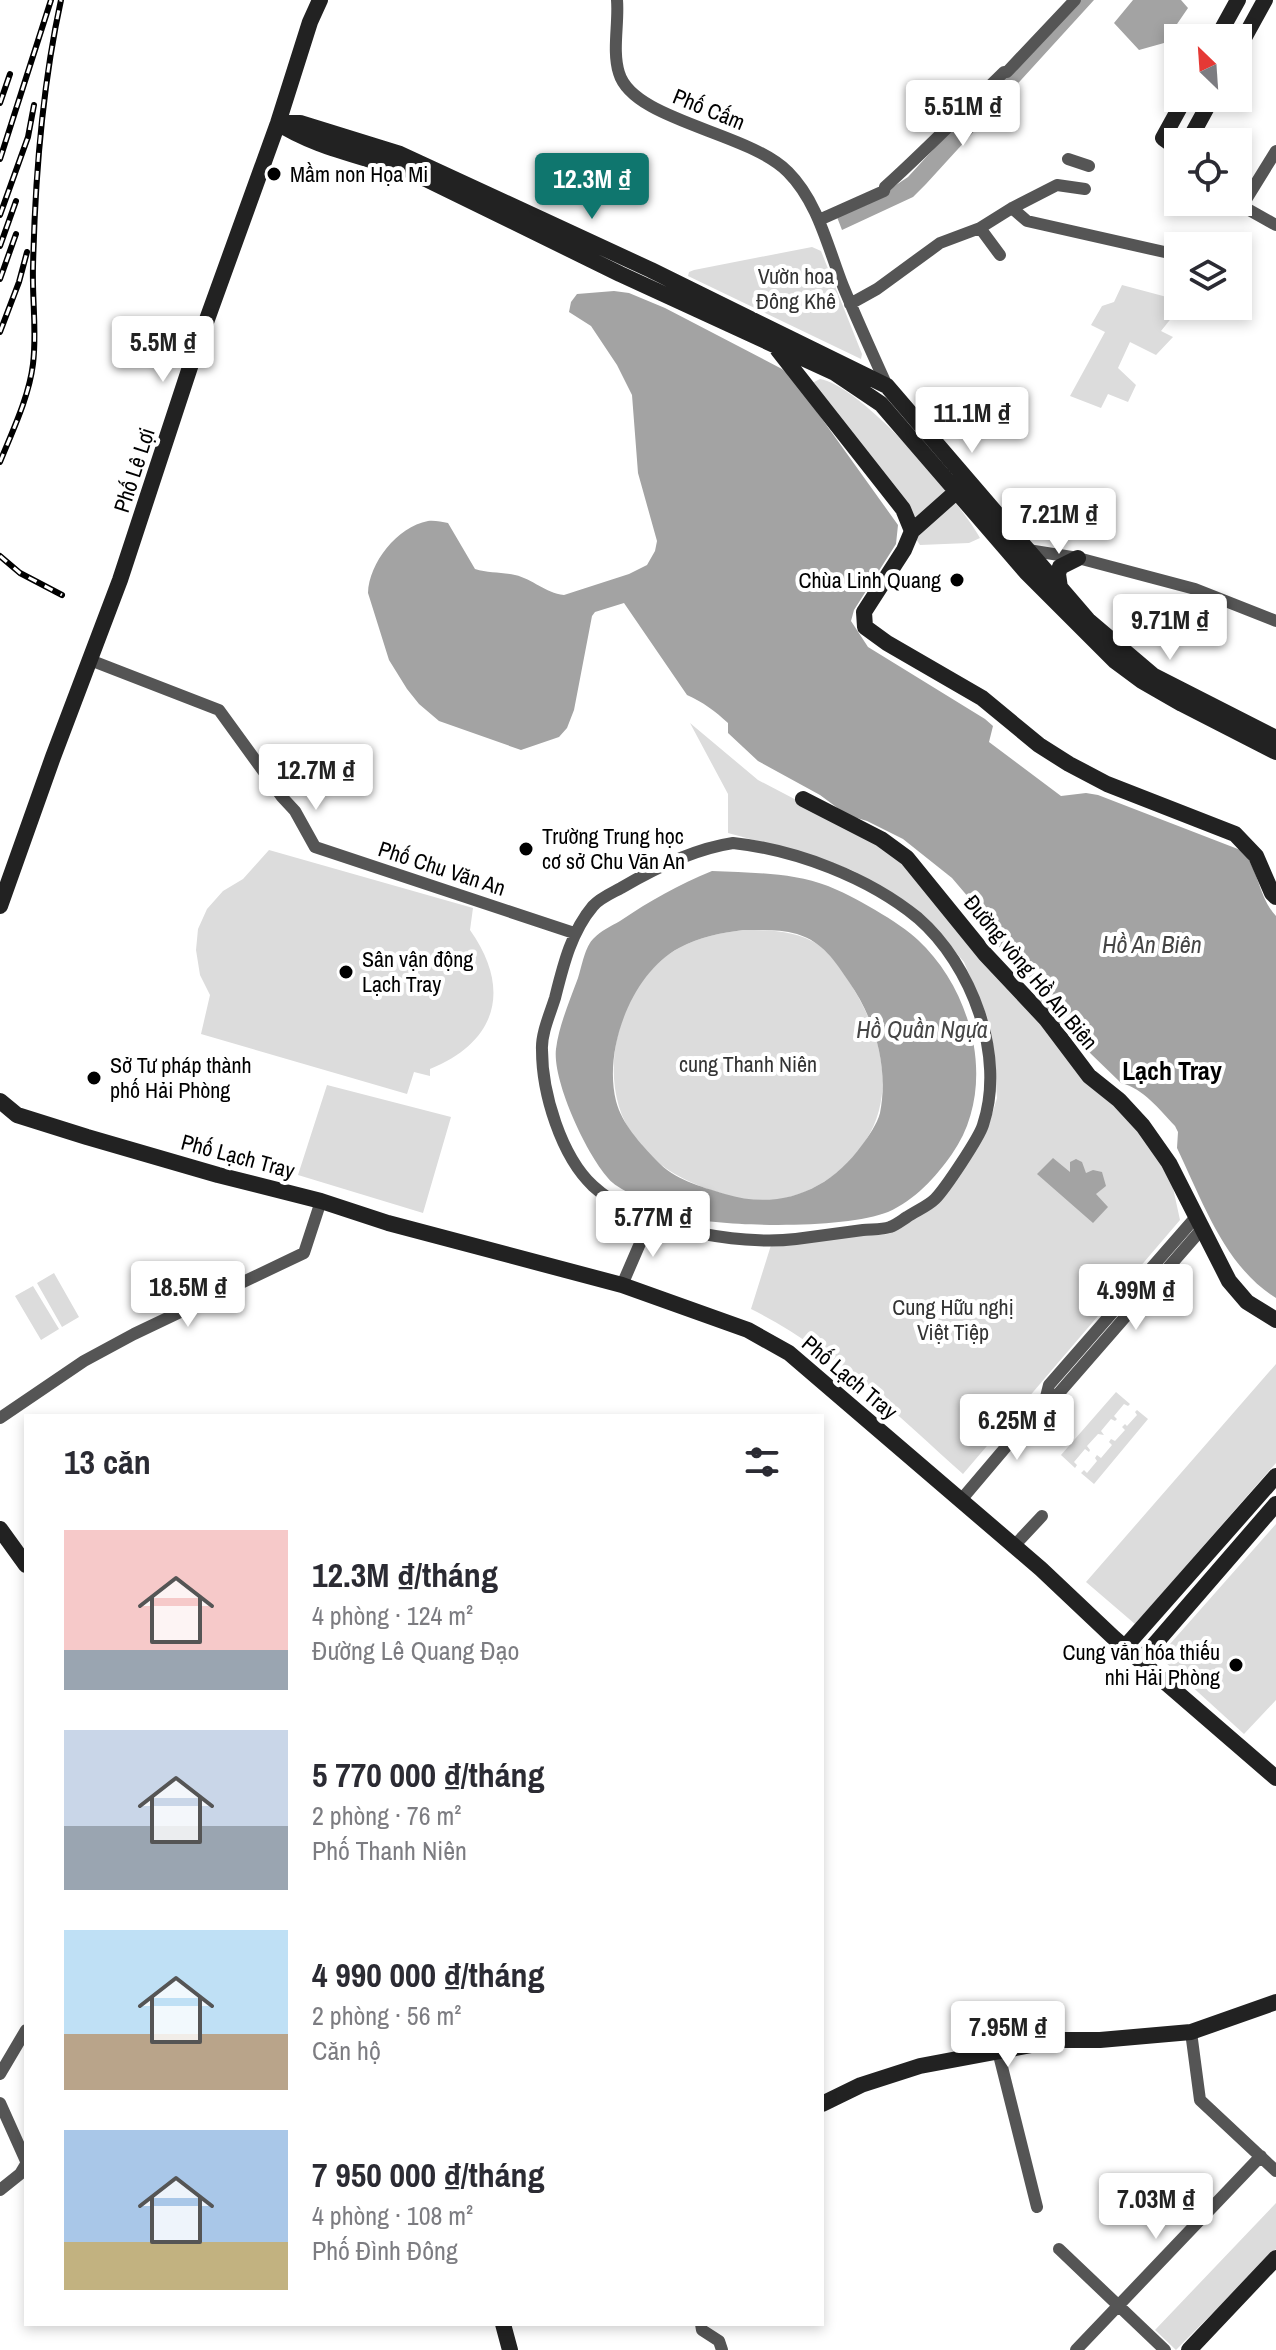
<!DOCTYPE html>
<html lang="vi">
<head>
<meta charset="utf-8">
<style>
	:root { --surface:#fff; --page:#f7f7f7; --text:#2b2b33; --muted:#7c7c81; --accent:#0f766e }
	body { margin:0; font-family:"Archivo Narrow",sans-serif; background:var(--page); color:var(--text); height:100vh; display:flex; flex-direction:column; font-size:30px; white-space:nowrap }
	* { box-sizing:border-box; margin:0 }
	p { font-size:26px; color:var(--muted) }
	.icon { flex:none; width:44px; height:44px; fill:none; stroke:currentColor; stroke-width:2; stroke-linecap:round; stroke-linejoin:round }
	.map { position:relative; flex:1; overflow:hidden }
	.drawer { position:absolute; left:24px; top:1414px; width:800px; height:912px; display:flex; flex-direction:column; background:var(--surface); border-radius:0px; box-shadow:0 4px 12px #0003 }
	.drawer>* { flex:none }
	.needle { width:52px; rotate:335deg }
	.tools { position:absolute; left:1164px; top:24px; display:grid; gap:16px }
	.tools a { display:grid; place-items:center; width:88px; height:88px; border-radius:0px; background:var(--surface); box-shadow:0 4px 12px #0003; font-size:40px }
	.price { position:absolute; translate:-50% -68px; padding:0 18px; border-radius:8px; background:#fff; color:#222; font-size:26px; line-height:52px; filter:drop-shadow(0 2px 4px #0008) }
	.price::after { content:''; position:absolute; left:50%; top:48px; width:24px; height:18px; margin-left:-12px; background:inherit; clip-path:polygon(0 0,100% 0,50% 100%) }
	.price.current { background:var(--accent); color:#fff }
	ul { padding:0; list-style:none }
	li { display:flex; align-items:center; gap:24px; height:200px; padding:0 40px }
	li span { display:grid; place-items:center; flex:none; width:224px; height:160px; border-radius:0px; color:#555 }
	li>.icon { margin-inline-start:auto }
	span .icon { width:96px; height:96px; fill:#fffc; stroke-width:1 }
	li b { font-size:34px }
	h2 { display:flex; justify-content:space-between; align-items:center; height:96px; padding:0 40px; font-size:34px }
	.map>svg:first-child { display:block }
	.green { fill:#dcdcdc }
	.water { fill:#a3a3a3; fill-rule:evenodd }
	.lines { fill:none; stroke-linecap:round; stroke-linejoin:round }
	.street { stroke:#555; stroke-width:12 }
	.secondary { stroke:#222; stroke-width:16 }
	.rail-casing { stroke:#000; stroke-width:6 }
	.rail { stroke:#fff; stroke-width:3; stroke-dasharray:9; stroke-linecap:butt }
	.poi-dot { fill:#000; stroke:#fff; stroke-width:3 }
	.labels { text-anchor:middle; stroke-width:8; stroke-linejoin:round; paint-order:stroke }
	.street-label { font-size:22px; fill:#000; stroke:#fff }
	.poi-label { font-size:22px; fill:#000; stroke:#fff; text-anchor:start }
	.park-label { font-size:22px; fill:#333; stroke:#fff }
	.water-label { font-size:24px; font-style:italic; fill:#444; stroke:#fff }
	.quarter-label { font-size:26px; font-weight:bold; fill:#000; stroke:#fff }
</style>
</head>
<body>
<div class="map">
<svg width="1276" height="2350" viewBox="0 0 1276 2350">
	<rect width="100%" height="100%" fill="#fff"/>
	<path class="green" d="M 812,247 L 821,251 L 862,354 L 861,359 L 688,276 L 689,272 L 694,270 Z
		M 1122,285 L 1178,300 L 1178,306 L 1181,306 L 1161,331 L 1173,337 L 1156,355 L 1130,342 L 1118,368 L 1136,385 L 1128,402 L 1108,394 L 1101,408 L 1070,396 L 1105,332 L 1091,325 L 1102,306 L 1114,302 Z
		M 820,379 C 864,387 958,499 980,538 L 969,543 L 920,545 L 815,389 L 814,382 Z
		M 690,723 L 758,780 L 907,858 L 1117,1101 L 1170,1174 L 1180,1220 L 963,1474 C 896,1414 832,1349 751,1309 L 772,1242 L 889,1234 L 936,1200 L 987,1131 L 997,1098 L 994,1057 L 987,1016 L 964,962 L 930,922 L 896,896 L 854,871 L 814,856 L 728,833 L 728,794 Z
		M 269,850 L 473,908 L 470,930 C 512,989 497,1042 430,1069 L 430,1076 L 414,1072 L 407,1094 L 201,1034 L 210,995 L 200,975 L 196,950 L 198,929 L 207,909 L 223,891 L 243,879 Z
		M 743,930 C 769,930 796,930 819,945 C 831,953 838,965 846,977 C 878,1024 899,1088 866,1140 C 840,1181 792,1207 743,1200 C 733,1198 723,1193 714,1191 C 681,1180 656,1166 635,1138 C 592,1082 618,981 679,948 C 699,937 721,933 743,930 Z
		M 327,1085 L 451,1117 L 423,1213 L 298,1175 Z
		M 54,1273 L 79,1317 L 62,1327 L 37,1283 Z
		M 33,1286 L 59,1329 L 41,1340 L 15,1296 Z
		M 1276,1364 L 1276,1463 L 1135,1624 L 1086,1582 Z
		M 1116,1392 L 1130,1404 L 1128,1406 L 1124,1404 L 1114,1416 L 1117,1419 L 1115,1421 L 1111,1419 L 1101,1431 L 1104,1435 L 1098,1434 L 1087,1446 L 1090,1450 L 1089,1452 L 1085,1449 L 1074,1462 L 1077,1465 L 1075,1468 L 1061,1455 Z
		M 1137,1410 L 1148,1419 L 1094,1484 L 1081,1473 L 1084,1470 L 1087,1473 L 1097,1461 L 1095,1458 L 1097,1455 L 1101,1458 L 1112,1445 L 1109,1442 L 1111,1439 L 1115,1441 L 1125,1430 L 1122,1427 L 1125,1424 L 1127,1426 L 1137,1415 L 1135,1412 Z
		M 1276,1524 L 1276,1700 L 1244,1734 L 1165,1662 L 1162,1653 Z
		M 1276,2203 L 1276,2249 L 1176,2350 L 1155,2330 Z"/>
	<path class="water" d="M 1070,0 L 1094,0 L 926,184 L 913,197 L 842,230 L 837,217 L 866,205 L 908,177 Z
		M 1133,0 L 1181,0 L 1188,8 L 1164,43 L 1139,50 L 1114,23 Z
		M 614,291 L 629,293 L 665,308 L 782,369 L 792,377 L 898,525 L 896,544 L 854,610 L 851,621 L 868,647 L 985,719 L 993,726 L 989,742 L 1061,796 L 1086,793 L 1098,795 L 1243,851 C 1259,871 1259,898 1276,916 L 1276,1298 C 1225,1267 1202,1200 1177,1148 L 1178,1132 L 1175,1126 C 1159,1109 1144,1089 1121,1083 L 1055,1019 L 996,943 L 975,905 L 952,878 L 903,839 L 867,821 L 847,815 L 820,795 L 758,761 L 728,733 L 728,723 C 715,711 703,702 687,695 L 624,603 L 595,612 L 592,616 L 574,710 L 567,728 L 559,737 L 521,750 L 439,721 L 419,704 L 407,689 L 389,660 L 368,593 C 369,563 397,527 428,521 C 434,520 442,522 448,523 L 475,569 C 488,573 501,572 515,575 C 533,579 545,593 564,595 L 629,574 L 647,565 L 655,551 L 657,541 L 638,473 L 632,395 L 617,365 L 591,326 L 569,312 L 571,302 L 577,294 Z
		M 712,871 C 751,873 791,872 828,886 C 851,895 901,923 918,940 C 974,992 998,1089 952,1154 C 935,1178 915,1200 888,1212 C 846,1229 724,1228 679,1216 C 667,1213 622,1191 613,1183 C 589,1161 552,1081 556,1049 C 559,1025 570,1000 578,978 C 582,966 585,946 594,938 C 601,931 611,926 620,921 C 651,900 678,885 712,871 ZM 743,930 C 761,930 780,929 797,934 C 823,942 835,961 849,982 C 875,1019 889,1068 880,1113 C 877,1124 869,1136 862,1145 C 830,1190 780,1211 725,1194 C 699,1186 675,1180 656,1160 C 640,1143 622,1124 616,1101 C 603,1049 632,973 679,948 C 699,937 721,933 743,930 Z
		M 1053,1158 L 1070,1172 L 1070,1162 L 1076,1159 L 1082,1162 L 1086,1173 L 1093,1170 L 1102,1172 L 1106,1186 L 1096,1194 L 1108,1207 L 1093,1223 L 1037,1174 Z"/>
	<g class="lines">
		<path class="street" d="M 617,0 C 619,23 612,51 619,73 C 633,121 749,132 788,172 C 818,202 828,248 843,286 C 857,320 872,353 887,386
			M 1276,151 L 1242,206 L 1276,225
			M 1068,159 L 1089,166
			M 1012,208 L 1027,221 L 1169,253
			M 819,220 L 884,191 L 885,187 C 926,150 964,111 1004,72 L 1007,72 L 1075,0
			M 980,228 L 1000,255
			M 850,304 L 877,289 L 940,243 L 980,228 L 1012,208 L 1057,185 L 1085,189
			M 1028,550 L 1078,558 L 1195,589 L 1276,621
			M 90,660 L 219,710 L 282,797 L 295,811 L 315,847 L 574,933
			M 733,843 C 796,850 868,877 918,918 C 972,965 1006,1056 983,1125 C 979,1138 945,1189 935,1199 C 928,1206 916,1211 907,1217 C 902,1220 896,1225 890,1227 C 882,1230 871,1229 863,1230 C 841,1233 819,1236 796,1239 C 737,1246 638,1228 593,1186 C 561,1156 542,1093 542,1050 C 541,1034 550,1014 555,998 C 563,966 571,932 593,906 C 600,898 612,893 621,888 C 655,868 693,849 733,843 Z
			M 622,1285 L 651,1218
			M 1045,1401 L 1049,1385 L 1195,1218
			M 0,1418 L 84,1361 L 134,1334 L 304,1253 L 321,1201
			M 961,1500 L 1045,1401 L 1059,1393 L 1201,1230
			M 1014,1546 L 1042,1516
			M 1191,2032 L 1200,2100 L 1276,2171
			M 998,2051 L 1037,2207
			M 0,2074 L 26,2030
			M 0,2103 L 26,2161
			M 0,2190 L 20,2174 L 26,2164
			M 1059,2249 L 1165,2350
			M 701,2324 L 702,2330 L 719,2341 L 722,2350
			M 1076,2350 L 1261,2156"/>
		<path class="secondary" d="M 1217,38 L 1238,0
			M 1238,49 L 1265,0
			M 278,123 C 317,150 381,159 428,180 L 620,274 L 835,373 L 881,404 L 1026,572 L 1115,661 L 1142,681 L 1182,704 L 1276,752
			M 278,123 L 300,123 L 400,154 L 651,270 L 887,386 L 1088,620 L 1154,676 L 1276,738
			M 1188,142 L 1212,98
			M 1178,149 L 1163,138 L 1185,98
			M 778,350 L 903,509 L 912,531
			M 957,491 L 912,531 L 904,550 L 864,612 L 865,627 L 887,643 L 982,698 L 1039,745 L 1069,764 L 1107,784 L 1235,834 L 1256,856 L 1272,893 L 1276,897
			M 1060,588 L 1058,574 L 1060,567 L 1078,558
			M 803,799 L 881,839 L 907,858 L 985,954 L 1046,1019 L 1089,1076 L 1119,1100 L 1143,1126 L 1169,1163 L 1229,1281 L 1247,1302 L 1276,1320
			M 0,906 L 53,757 L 120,580 L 192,361 L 278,123 L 310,22 L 320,0
			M 0,1101 L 17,1115 L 87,1137 L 218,1175 L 321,1201 L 388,1223 L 622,1285 L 748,1330 L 789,1353 L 1041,1569 L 1114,1638 L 1276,1778
			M 0,1529 L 26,1565
			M 1125,1647 L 1276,1476
			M 1141,1660 L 1276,1504
			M 822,2104 L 861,2085 L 920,2066 L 1058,2040 L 1100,2040 L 1191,2032 L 1276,2002
			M 503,2324 L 510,2350
			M 1189,2350 L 1276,2258"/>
		<defs>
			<path id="rail" d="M 0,103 L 10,74
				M 0,159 L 51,0
				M 0,215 L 28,137 L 34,105
				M 0,246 L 16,201
				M 0,279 L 16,234
				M 0,332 L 19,282 L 27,252
				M 0,462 C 12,432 29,397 33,364 C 37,331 32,300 33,267 C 35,177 42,87 61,0
				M 0,556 L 20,573 L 62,595"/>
		</defs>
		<use href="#rail" class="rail-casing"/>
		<use href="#rail" class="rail"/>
	</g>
	<g class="poi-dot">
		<circle cx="274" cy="174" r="8"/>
		<circle cx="957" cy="580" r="8"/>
		<circle cx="526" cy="849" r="8"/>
		<circle cx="346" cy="972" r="8"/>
		<circle cx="94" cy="1078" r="8"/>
		<circle cx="1236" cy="1665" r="8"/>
	</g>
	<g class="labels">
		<g class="street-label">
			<text transform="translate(709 109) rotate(22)" y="8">Phố Cấm</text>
			<text transform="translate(134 470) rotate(-72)" y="8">Phố Lê Lợi</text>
			<text transform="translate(442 868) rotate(18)" y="8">Phố Chu Văn An</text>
			<text transform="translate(1031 972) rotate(50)" y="8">Đường vòng Hồ An Biên</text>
			<text transform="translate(238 1156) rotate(15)" y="8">Phố Lạch Tray</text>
			<text transform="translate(850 1377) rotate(40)" y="8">Phố Lạch Tray</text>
		</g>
		<g class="poi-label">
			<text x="290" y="182">Mầm non Họa Mi</text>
			<text x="941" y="588" text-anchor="end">Chùa Linh Quang</text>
			<text x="542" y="844">Trường Trung học<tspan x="542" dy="25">cơ sở Chu Văn An</tspan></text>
			<text x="362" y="967">Sân vận động<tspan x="362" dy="25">Lạch Tray</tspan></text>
			<text x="110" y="1073">Sở Tư pháp thành<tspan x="110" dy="25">phố Hải Phòng</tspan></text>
			<text x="1220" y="1660" text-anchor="end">Cung văn hóa thiếu<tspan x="1220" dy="25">nhi Hải Phòng</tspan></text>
		</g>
		<g class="park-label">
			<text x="796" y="284">Vườn hoa<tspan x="796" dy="25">Đông Khê</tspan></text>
			<text x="748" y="1072">cung Thanh Niên</text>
			<text x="953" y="1315">Cung Hữu nghị<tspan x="953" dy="25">Việt Tiệp</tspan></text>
		</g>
		<g class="water-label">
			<text x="1152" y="953">Hồ An Biên</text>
			<text x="922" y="1038">Hồ Quần Ngựa</text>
		</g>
		<g class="quarter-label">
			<text x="1172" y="1080">Lạch Tray</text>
		</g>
	</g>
</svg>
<div class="tools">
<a><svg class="needle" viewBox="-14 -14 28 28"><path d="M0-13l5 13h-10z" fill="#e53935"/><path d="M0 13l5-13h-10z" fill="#7c7c81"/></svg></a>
<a><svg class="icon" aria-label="locate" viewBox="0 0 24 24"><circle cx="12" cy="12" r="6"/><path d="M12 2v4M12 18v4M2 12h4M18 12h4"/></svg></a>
<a><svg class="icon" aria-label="layers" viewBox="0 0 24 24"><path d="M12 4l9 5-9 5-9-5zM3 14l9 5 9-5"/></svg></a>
</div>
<b class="price" style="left:963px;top:148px">5.51M ₫</b>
<b class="price current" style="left:592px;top:221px">12.3M ₫</b>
<b class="price" style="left:163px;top:384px">5.5M ₫</b>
<b class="price" style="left:972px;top:455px">11.1M ₫</b>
<b class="price" style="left:1059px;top:556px">7.21M ₫</b>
<b class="price" style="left:1170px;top:662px">9.71M ₫</b>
<b class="price" style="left:316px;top:812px">12.7M ₫</b>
<b class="price" style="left:653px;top:1259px">5.77M ₫</b>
<b class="price" style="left:188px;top:1329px">18.5M ₫</b>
<b class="price" style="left:1136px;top:1332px">4.99M ₫</b>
<b class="price" style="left:1017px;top:1462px">6.25M ₫</b>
<b class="price" style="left:1008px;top:2069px">7.95M ₫</b>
<b class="price" style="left:1156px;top:2241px">7.03M ₫</b>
<section class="drawer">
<h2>13 căn<svg class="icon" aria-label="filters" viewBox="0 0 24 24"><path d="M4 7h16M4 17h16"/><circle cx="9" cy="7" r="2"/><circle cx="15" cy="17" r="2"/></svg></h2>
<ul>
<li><span style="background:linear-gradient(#f6c9c9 75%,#9aa5b1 0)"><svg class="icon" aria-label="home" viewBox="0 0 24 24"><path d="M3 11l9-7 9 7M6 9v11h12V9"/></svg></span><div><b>12.3M ₫/tháng</b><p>4 phòng · 124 m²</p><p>Đường Lê Quang Đạo</p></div></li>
<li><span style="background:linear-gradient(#c9d6e8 60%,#9aa5b1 0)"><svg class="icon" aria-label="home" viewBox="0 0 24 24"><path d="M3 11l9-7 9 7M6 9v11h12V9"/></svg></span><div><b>5 770 000 ₫/tháng</b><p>2 phòng · 76 m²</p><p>Phố Thanh Niên</p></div></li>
<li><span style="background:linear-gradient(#bfe0f5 65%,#b9a48a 0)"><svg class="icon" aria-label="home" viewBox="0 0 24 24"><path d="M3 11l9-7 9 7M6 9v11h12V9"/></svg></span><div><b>4 990 000 ₫/tháng</b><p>2 phòng · 56 m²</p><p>Căn hộ</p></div></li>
<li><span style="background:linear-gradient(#a9c7e8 70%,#c2b280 0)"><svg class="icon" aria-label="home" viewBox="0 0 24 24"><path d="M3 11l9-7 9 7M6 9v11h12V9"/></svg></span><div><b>7 950 000 ₫/tháng</b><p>4 phòng · 108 m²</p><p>Phố Đình Đông</p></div></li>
</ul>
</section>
</div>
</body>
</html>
